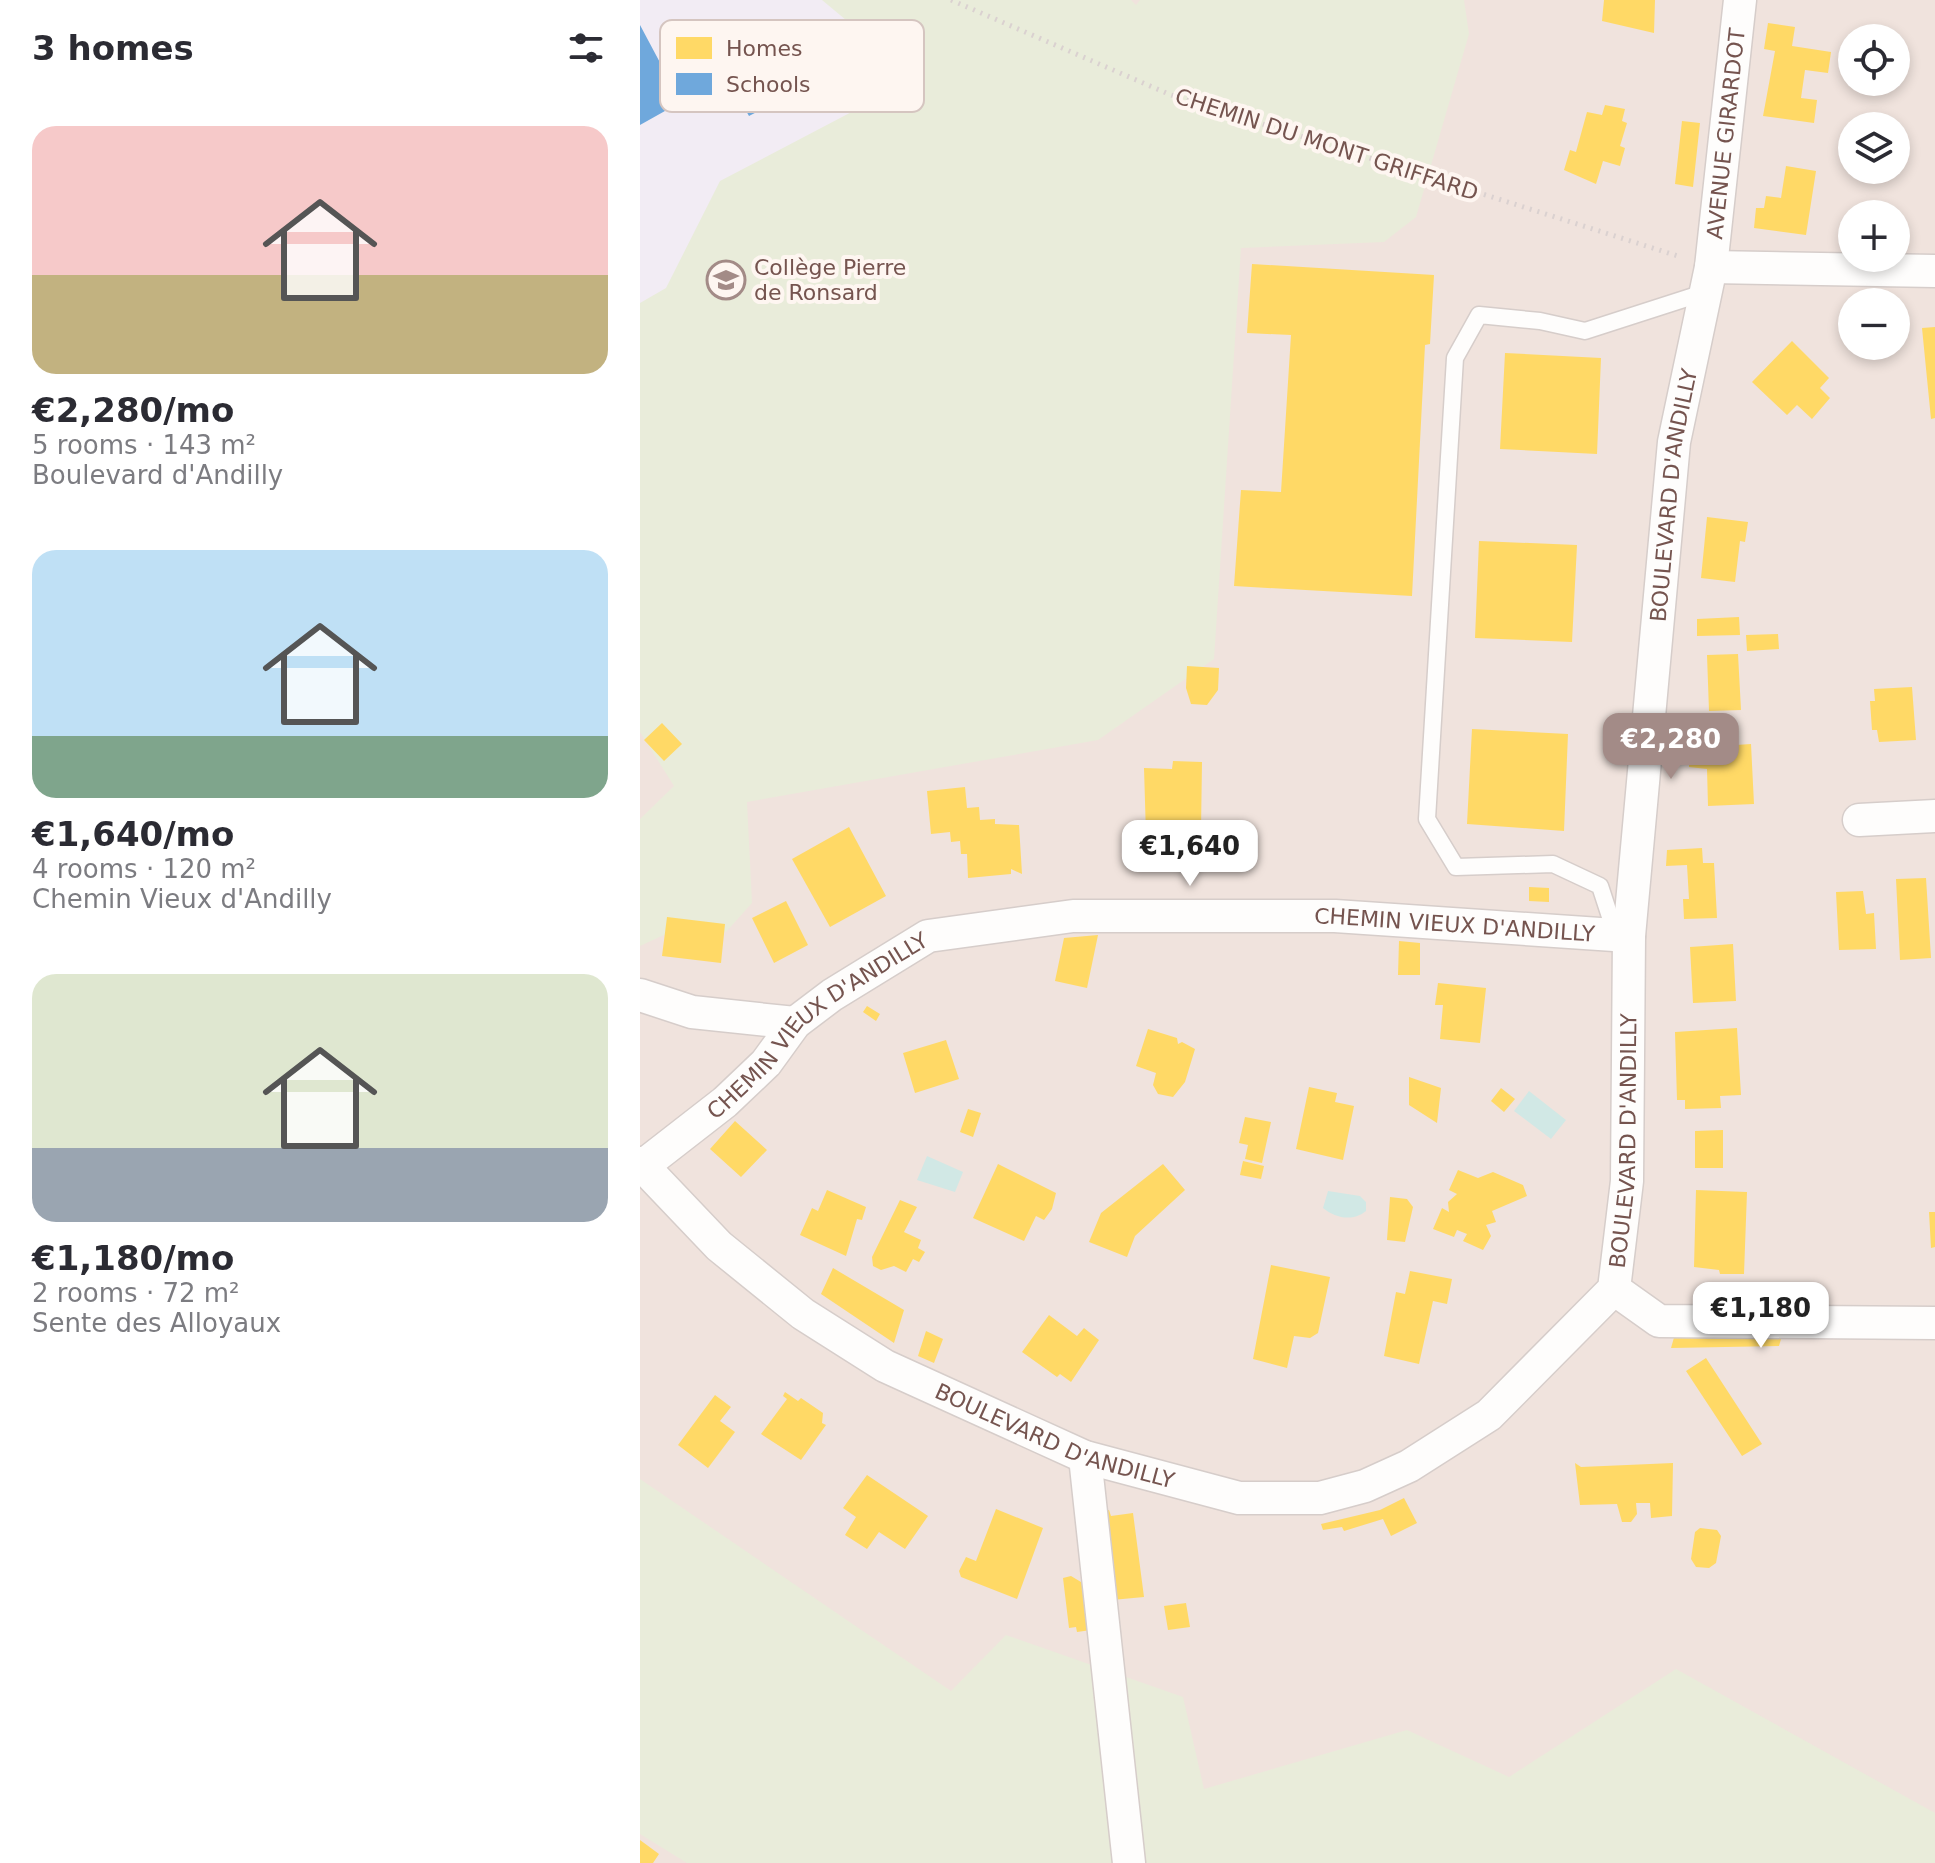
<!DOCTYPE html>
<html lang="en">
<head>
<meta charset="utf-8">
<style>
	:root { --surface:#fff; --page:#f2f2f3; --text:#2b2b33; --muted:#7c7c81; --accent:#a38b87 }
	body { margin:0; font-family:"DejaVu Sans",sans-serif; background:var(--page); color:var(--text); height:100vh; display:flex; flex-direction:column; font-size:30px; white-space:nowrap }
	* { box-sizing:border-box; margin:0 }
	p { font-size:26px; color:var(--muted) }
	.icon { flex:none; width:44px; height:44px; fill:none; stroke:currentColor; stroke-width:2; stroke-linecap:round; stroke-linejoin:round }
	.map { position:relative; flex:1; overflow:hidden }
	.details { display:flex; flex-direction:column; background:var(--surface); width:640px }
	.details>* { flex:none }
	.fabs { position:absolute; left:1198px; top:24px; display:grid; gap:16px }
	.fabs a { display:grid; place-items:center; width:72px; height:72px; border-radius:50%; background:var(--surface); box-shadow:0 4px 12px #0003; font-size:40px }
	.price { position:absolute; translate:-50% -68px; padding:0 18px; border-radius:16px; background:#fff; color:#222; font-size:26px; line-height:52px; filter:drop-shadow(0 2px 4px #0008) }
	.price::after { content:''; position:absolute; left:50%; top:48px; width:24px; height:18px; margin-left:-12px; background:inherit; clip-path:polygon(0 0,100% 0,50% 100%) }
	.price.active { background:var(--accent); color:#fff }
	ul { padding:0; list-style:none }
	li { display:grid; align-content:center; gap:16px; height:424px; padding:0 32px }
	li span { display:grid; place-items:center; height:248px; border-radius:24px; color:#555 }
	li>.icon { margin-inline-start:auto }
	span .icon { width:144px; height:144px; fill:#fffc; stroke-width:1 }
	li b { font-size:34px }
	h2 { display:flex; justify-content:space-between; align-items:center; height:96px; padding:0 32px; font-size:34px }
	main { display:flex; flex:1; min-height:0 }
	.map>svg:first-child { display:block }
	.residential { fill:#f0e3dd; fill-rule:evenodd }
	.education { fill:#f2ecf4 }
	.green { fill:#e9ecda }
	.water { fill:#d1e8e5 }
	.homes { fill:#ffd966 }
	.schools { fill:#6fa8dc }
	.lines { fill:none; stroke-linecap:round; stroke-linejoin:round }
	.lane-casing { stroke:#d6cdca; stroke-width:19 }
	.street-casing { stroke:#d6cdca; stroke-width:35 }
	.path { stroke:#dad1d0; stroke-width:5; stroke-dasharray:2 6; stroke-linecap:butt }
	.lane { stroke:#fefdfc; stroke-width:16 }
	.street { stroke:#fefdfc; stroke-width:32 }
	.labels { text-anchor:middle; stroke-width:8; stroke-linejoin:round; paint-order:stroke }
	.street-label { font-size:22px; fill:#75544f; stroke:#fef6f1 }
	.poi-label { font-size:22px; fill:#75544f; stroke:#fef6f1; text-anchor:start }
	.key { fill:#fef6f1; stroke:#d5c5c0; stroke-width:2 }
	.key-label { font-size:22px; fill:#75544f }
</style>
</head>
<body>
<main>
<section class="details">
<h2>3 homes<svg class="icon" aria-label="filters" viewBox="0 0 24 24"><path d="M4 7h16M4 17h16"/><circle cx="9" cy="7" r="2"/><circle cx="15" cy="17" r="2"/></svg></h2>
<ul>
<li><span style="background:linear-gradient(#f6c9c9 60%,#c2b280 0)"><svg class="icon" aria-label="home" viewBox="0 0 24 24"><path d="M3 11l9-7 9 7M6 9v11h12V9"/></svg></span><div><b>€2,280/mo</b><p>5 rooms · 143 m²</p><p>Boulevard d'Andilly</p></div></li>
<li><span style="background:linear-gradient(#bfe0f5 75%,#7fa58c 0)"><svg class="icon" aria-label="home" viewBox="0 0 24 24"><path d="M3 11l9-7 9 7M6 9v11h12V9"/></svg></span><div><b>€1,640/mo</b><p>4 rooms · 120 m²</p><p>Chemin Vieux d'Andilly</p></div></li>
<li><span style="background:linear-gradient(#dfe7d0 70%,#9aa5b1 0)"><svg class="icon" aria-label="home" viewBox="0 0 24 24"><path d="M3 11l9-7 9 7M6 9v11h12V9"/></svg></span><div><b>€1,180/mo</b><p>2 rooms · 72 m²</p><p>Sente des Alloyaux</p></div></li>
</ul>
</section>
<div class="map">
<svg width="1295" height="1863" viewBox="0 0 1295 1863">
	<rect width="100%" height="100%" fill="#f8f2ee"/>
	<path class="residential" d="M 0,0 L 1295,0 L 1295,1863 L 0,1863 ZM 1212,38 L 1256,38 L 1256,82 L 1212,82 ZM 1212,126 L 1256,126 L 1256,170 L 1212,170 ZM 1212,214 L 1256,214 L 1256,258 L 1212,258 ZM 1212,302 L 1256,302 L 1256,346 L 1212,346 Z"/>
	<path class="education" d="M 0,0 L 267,0 L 340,31 L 0,532 Z"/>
	<path class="green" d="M 182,0 L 491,0 L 496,5 L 500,0 L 824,0 L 829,34 L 776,217 L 744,242 L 601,248 L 574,659 L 458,740 L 107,802 L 112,903 L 86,932 L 37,929 L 0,946 L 0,819 L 34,786 L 0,732 L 0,303 L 26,288 L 80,181 L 242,96 L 218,30 Z
		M 0,1479 L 311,1691 L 366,1635 L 543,1697 L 564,1789 L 767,1730 L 869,1777 L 1036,1669 L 1295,1813 L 1295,1863 L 47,1863 L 0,1834 Z"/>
	<path class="water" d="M 889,1091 L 926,1120 L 911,1139 L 874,1111 Z
		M 287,1156 L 323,1172 L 315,1192 L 277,1180 Z
		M 688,1191 L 720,1196 L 726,1202 L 726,1211 C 713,1222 695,1218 683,1208 Z"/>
	<path class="homes" d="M 964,0 L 1015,0 L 1014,33 L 962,21 Z
		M 1128,23 L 1155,27 L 1152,46 L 1191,52 L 1188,73 L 1165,70 L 1161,98 L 1177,100 L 1174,123 L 1123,116 L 1135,51 L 1124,49 Z
		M 965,105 L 985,109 L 982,121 L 987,123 L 980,146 L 985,148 L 980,166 L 963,161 L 956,184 L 924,170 L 930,150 L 936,152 L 947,112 L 962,115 Z
		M 1042,121 L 1060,123 L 1053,187 L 1035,184 Z
		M 1146,166 L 1176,171 L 1166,235 L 1114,228 L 1116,208 L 1124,208 L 1126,196 L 1141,198 Z
		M 612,264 L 794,275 L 790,344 L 785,345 L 772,596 L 594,586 L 601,490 L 641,492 L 651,335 L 607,333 Z
		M 1295,327 L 1295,418 L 1291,419 L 1282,328 Z
		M 1152,341 L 1189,378 L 1180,388 L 1190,398 L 1172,419 L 1157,405 L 1147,415 L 1112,382 Z
		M 865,353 L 961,358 L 957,454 L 860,449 Z
		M 1067,517 L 1108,522 L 1105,542 L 1100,541 L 1095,582 L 1061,578 Z
		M 839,541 L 937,545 L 932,642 L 835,638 Z
		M 1099,617 L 1100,635 L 1057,636 L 1057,619 Z
		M 1138,634 L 1139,649 L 1107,651 L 1106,635 Z
		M 1098,654 L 1101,710 L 1069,711 L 1067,655 Z
		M 547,666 L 579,668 L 578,690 L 567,705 L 551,704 L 546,688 Z
		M 1272,687 L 1276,740 L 1239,742 L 1237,730 L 1232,730 L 1230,701 L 1235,701 L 1234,689 Z
		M 22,723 L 42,744 L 24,761 L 4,740 Z
		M 832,729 L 928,734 L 924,831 L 827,824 Z
		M 1065,736 L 1066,747 L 1111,744 L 1114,804 L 1068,806 L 1067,769 L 1049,767 L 1049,737 Z
		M 533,761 L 562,762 L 561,830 L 532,829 L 532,836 L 506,835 L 504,768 L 532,769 Z
		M 325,787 L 327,808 L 339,807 L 340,820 L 355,819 L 355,824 L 379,825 L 382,874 L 371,869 L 371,874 L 328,878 L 327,854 L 321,854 L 320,841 L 311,842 L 310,832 L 291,834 L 287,791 Z
		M 209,827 L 246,896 L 190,927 L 152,859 Z
		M 1062,848 L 1063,863 L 1074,863 L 1077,918 L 1044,919 L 1043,899 L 1049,899 L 1047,865 L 1026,866 L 1027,850 Z
		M 1286,878 L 1291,958 L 1260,960 L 1256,879 Z
		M 889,887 L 909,888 L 909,902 L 889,901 Z
		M 1223,891 L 1226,914 L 1234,913 L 1236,949 L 1199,950 L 1196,892 Z
		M 146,901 L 168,945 L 134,963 L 112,918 Z
		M 27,917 L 85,924 L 81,963 L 22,956 Z
		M 458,935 L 447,988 L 415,981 L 424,938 Z
		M 759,941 L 780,943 L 780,975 L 758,975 Z
		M 1093,944 L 1096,1001 L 1053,1003 L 1050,947 Z
		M 798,983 L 846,988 L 840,1043 L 800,1039 L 803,1005 L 795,1005 Z
		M 227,1006 L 240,1014 L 236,1021 L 223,1012 Z
		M 1097,1028 L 1101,1095 L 1080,1096 L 1081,1108 L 1045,1109 L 1045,1100 L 1037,1100 L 1035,1032 Z
		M 508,1029 L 537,1038 L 538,1044 L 542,1042 L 555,1049 L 545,1082 L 533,1097 L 518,1094 L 513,1085 L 516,1073 L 496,1066 Z
		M 306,1040 L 319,1079 L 275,1093 L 263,1053 Z
		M 769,1077 L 801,1088 L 797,1123 L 769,1105 Z
		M 669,1087 L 697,1093 L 695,1102 L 714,1106 L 703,1160 L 656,1149 Z
		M 861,1088 L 875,1099 L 864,1112 L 851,1101 Z
		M 328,1109 L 341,1113 L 333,1137 L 320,1132 Z
		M 605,1117 L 631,1122 L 622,1163 L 605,1159 L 608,1145 L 599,1143 Z
		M 95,1121 L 127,1150 L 101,1177 L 70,1149 Z
		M 1083,1130 L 1083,1168 L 1055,1168 L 1055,1131 Z
		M 603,1161 L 624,1166 L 621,1179 L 600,1175 Z
		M 358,1164 L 416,1193 L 412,1209 L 404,1220 L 396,1216 L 384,1241 L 333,1218 Z
		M 523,1164 L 545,1190 L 495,1236 L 487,1257 L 449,1242 L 461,1213 Z
		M 818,1170 L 838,1178 L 853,1172 L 883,1185 L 887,1196 L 852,1211 L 856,1222 L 846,1225 L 851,1236 L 843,1250 L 823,1241 L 827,1234 L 817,1230 L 814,1237 L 793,1229 L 802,1208 L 809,1212 L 808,1202 L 817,1194 L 809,1190 Z
		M 187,1190 L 226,1207 L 222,1220 L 217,1219 L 206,1256 L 160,1235 L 172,1208 L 178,1211 Z
		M 1056,1190 L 1107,1192 L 1104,1274 L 1080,1274 L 1079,1270 L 1054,1267 Z
		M 750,1197 L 767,1199 L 773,1207 L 765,1242 L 747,1240 Z
		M 260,1200 L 277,1207 L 264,1232 L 281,1240 L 278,1248 L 285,1252 L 279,1262 L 273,1259 L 266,1272 L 254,1266 L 241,1270 L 233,1266 L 232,1257 Z
		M 1289,1212 L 1295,1212 L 1295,1247 L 1291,1248 Z
		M 631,1265 L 690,1277 L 678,1333 L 670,1338 L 654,1336 L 647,1368 L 613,1359 Z
		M 193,1268 L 264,1310 L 254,1343 L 181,1294 Z
		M 770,1271 L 812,1279 L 807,1304 L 793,1301 L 779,1364 L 744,1356 L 756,1292 L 765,1294 Z
		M 409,1315 L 437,1336 L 444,1328 L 459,1340 L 431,1382 L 420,1374 L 417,1377 L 382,1352 Z
		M 286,1331 L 303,1339 L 294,1363 L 278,1356 Z
		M 1143,1332 L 1139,1346 L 1031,1348 L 1035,1334 Z
		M 1066,1358 L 1122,1444 L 1102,1456 L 1046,1371 Z
		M 145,1392 L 158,1401 L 161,1398 L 183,1413 L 182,1423 L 186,1425 L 161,1460 L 121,1434 L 147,1399 L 143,1396 Z
		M 75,1395 L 91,1407 L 80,1421 L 95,1432 L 68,1468 L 38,1445 Z
		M 935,1463 L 941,1467 L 1033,1463 L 1032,1516 L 1011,1518 L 1010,1503 L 996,1503 L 997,1514 L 991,1522 L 982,1522 L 977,1504 L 940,1505 Z
		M 227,1475 L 288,1516 L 265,1549 L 239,1532 L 227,1549 L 205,1535 L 216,1517 L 203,1508 Z
		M 764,1498 L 777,1523 L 751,1536 L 743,1519 L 704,1531 L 702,1527 L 683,1530 L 681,1524 L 740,1510 Z
		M 356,1509 L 403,1528 L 377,1599 L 321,1577 L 319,1571 L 326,1557 L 336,1561 Z
		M 469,1510 L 471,1516 L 493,1513 L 504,1597 L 472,1600 L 462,1511 Z
		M 1060,1528 L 1077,1530 L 1081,1536 L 1076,1563 L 1069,1568 L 1056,1567 L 1051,1559 L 1055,1532 Z
		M 431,1576 L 446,1585 L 451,1630 L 437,1632 L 436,1627 L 429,1628 L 423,1578 Z
		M 546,1603 L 550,1627 L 528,1630 L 524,1606 Z
		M 0,1840 L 19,1854 L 13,1863 L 0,1863 Z"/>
	<path class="schools" d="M 194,22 L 215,61 L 109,116 L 88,79 Z
		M 0,25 L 41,102 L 0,125 Z"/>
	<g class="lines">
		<defs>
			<path id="lane" d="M 976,935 L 960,886 L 913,864 L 816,867 L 787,819 L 815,358 L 839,315 L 900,321 L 945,331 L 1066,292"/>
			<g id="street">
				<path d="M 1071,267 L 1295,271"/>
				<path d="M 1219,820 L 1295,816"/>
				<path d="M 0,995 L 52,1012 L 155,1023"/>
				<path id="s1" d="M 0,1163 L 79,1246 L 163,1314 L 245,1366 L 445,1457 L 599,1498 L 680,1498 L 725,1486 L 769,1466 L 849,1415 L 974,1289 L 987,1181 L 989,936 L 1034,442 L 1071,267 L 1100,0"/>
				<path id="s2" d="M 4,1165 L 85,1102 L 126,1063 L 155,1023 L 192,995 L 288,936 L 433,916 L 695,916 L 989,936"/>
				<path d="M 974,1289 L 1019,1321 L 1295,1323"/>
				<path d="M 445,1457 L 489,1863"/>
			</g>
		</defs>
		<use href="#lane" class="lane-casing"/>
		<use href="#street" class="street-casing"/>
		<path class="path" d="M 311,0 L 531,95 L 1041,257"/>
		<use href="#lane" class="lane"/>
		<use href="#street" class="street"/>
	</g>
	<defs>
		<symbol id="school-ring" viewBox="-11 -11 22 22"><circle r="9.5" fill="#fef6f1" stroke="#a38b87" stroke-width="1.5"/><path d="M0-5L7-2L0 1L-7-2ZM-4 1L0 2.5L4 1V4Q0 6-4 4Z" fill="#a38b87"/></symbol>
	</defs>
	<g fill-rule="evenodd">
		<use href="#school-ring" x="64" y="258" width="44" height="44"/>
	</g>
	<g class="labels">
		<g class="street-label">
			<text dy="8" stroke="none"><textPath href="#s1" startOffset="2310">AVENUE GIRARDOT</textPath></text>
			<text transform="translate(687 144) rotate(18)" y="8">CHEMIN DU MONT GRIFFARD</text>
			<text dy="8" stroke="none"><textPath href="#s1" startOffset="1944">BOULEVARD D'ANDILLY</textPath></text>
			<text dy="8" stroke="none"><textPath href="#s2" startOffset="896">CHEMIN VIEUX D'ANDILLY</textPath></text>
			<text dy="8" stroke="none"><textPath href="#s2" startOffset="224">CHEMIN VIEUX D'ANDILLY</textPath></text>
			<text dy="8" stroke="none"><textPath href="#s1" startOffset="1296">BOULEVARD D'ANDILLY</textPath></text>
			<text dy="8" stroke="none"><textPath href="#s1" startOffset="504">BOULEVARD D'ANDILLY</textPath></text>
		</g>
		<g class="poi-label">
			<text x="114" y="275">Collège Pierre<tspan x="114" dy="25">de Ronsard</tspan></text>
		</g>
	</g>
	<rect x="20" y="20" width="264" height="92" rx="12" class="key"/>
	<rect x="36" y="37" width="36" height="22" fill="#ffd966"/>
	<rect x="36" y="73" width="36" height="22" fill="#6fa8dc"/>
	<g class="key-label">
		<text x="86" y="56">Homes</text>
		<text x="86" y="92">Schools</text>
	</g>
</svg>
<div class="fabs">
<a><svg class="icon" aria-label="locate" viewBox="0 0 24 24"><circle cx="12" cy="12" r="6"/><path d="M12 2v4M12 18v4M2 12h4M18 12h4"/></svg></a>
<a><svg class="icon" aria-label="layers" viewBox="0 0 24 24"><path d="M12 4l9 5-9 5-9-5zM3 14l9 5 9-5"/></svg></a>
<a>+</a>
<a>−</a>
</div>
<b class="price active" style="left:1031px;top:781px">€2,280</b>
<b class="price" style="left:550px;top:888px">€1,640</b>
<b class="price" style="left:1121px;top:1350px">€1,180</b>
</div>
</main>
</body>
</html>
